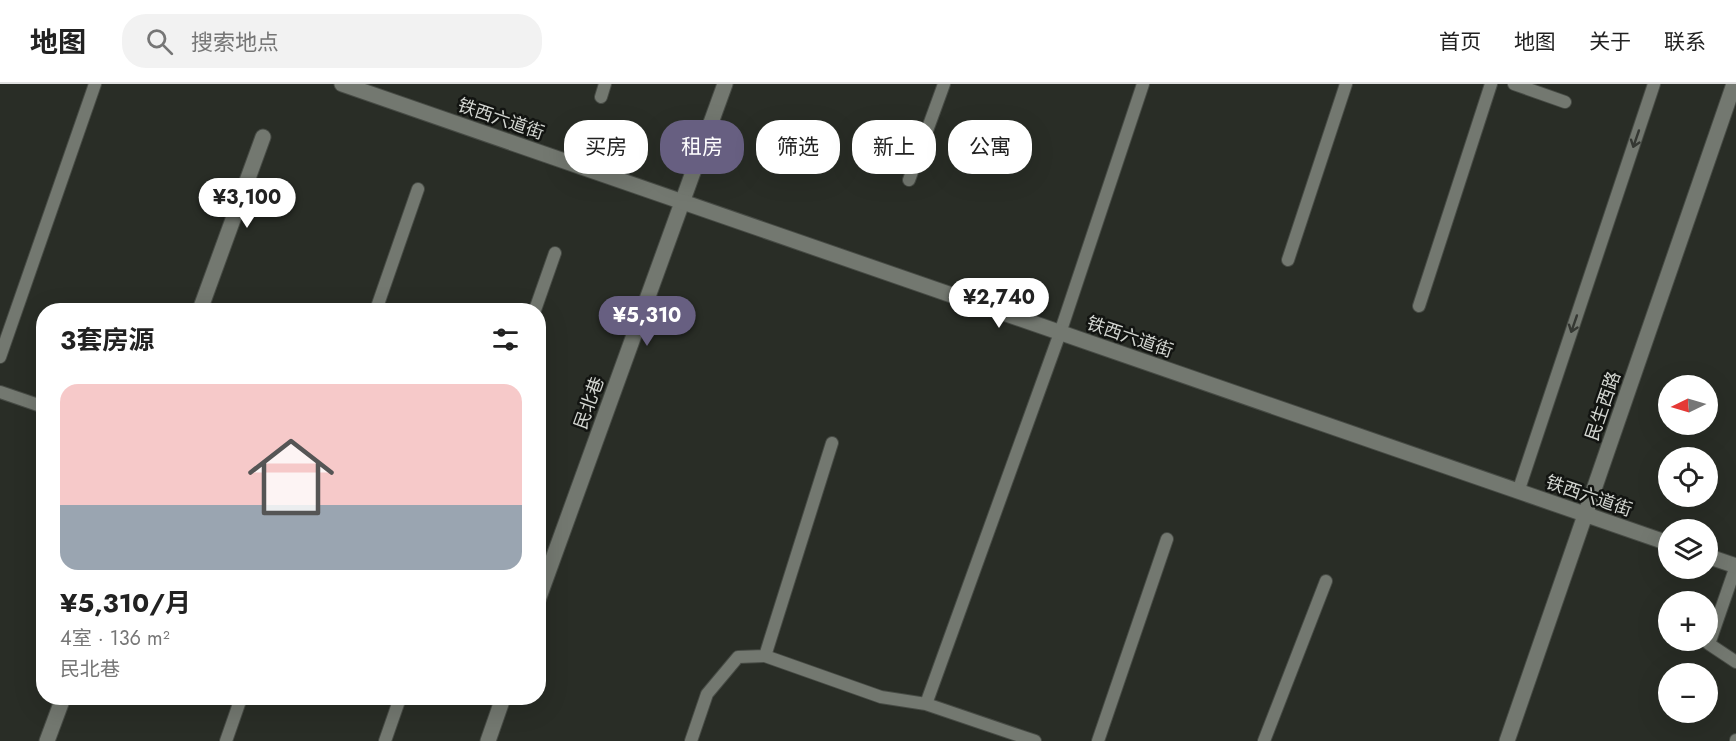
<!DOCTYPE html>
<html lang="zh">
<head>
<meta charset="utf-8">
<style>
	:root { --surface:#fff; --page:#f2f2f2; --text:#222; --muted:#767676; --line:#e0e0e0; --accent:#675f81 }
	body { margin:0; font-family:Jost,"Noto Sans SC",sans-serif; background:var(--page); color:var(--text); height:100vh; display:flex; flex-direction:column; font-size:22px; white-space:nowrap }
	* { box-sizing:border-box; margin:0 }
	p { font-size:20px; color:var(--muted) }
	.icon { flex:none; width:33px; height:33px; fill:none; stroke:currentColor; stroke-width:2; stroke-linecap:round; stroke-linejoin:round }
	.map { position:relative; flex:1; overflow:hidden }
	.details { position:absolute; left:36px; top:219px; width:510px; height:402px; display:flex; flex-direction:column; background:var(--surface); border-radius:24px; box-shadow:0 6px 24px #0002 }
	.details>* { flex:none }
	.guide { position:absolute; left:564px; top:36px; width:570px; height:54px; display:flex; gap:12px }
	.needle { width:39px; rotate:265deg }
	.fabs { position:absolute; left:1658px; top:291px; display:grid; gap:12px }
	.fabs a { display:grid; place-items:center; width:60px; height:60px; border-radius:50%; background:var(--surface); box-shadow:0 6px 24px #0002; font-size:30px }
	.price { position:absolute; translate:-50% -51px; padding:0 14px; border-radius:21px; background:#fff; color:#222; font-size:20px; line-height:39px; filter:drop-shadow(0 2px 3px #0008) }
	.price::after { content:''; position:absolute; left:50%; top:36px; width:18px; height:14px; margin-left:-9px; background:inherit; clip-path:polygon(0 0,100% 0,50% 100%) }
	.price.on { background:var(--accent); color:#fff }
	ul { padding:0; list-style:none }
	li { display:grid; align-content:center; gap:12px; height:318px; padding:0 24px }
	li span { display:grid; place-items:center; height:186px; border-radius:18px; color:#555 }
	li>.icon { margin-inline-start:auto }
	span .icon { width:108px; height:108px; fill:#fffc; stroke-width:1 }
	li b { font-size:26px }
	h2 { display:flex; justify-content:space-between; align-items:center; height:72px; padding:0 24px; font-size:26px }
	.pill { padding:0 21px; border-radius:24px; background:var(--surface); box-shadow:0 6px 24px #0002; font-size:21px; line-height:54px }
	.pill.on { background:var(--accent); color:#fff }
	header { display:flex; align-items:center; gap:36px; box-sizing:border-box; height:84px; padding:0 30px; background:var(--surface); border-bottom:2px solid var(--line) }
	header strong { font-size:28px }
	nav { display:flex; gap:33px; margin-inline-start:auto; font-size:21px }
	.search { width:420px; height:54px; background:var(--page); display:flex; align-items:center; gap:15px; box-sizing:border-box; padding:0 21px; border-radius:24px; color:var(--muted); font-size:22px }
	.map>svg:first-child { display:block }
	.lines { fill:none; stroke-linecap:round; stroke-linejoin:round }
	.service-casing { stroke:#474b45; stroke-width:14 }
	.minor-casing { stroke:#474b45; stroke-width:17 }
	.secondary-casing { stroke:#474b45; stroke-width:17 }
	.service { stroke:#737870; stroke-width:12 }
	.minor { stroke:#737870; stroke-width:15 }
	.secondary { stroke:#737870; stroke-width:15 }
	.oneway { stroke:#343732 }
	.labels { text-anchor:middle; stroke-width:5; stroke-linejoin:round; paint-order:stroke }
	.street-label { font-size:18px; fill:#d3d6d1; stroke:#121411 }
</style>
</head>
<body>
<header>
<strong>地图</strong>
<div class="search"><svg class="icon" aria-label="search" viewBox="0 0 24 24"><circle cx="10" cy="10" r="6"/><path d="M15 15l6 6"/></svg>搜索地点</div>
<nav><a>首页</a><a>地图</a><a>关于</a><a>联系</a></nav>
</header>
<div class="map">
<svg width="1736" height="657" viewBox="0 0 1736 657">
	<rect width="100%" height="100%" fill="#292d26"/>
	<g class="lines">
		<defs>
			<path id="service" d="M 1514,0 L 1565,18
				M 601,13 L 605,0
				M 909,96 L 944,0
				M 1288,176 L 1346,0
				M 1419,222 L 1491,0
				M 376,226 L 418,105
				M 535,226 L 555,169
				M 0,273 L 95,0
				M 0,308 L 44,323
				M 1518,408 L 1654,0
				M 1736,482 L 1709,560 L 1736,578
				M 765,572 L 832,359
				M 926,620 L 1060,249 L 1143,0
				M 226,657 L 241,614
				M 385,657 L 400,614
				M 691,657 L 707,610 L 738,573 L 765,572 L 881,613 L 926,620 L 1035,657
				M 1098,657 L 1167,455
				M 1264,657 L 1326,497
				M 1736,657 L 1736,656"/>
			<path id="minor" d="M 200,226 L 263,53
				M 538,516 L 725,0
				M 47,657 L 63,614
				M 488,657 L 503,614"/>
			<path id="secondary" d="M 342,0 L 1668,459
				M 1707,472 L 1736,482
				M 1507,657 L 1734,0"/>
		</defs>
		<use href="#service" class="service-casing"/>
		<use href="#minor" class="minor-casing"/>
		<use href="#secondary" class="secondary-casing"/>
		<use href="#service" class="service"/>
		<use href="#minor" class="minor"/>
		<use href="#secondary" class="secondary"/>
	</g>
	<defs><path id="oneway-shaft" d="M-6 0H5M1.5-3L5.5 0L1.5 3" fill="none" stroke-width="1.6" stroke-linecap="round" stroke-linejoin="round" transform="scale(1.5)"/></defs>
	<g class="oneway">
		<use href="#oneway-shaft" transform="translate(1636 55) rotate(109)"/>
		<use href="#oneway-shaft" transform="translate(1574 240) rotate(109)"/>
	</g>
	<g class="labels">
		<g class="street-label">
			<text transform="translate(501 35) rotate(19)" y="6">铁西六道街</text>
			<text transform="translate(1130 253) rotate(19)" y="6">铁西六道街</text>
			<text transform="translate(589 319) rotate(-70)" y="6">民北巷</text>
			<text transform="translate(1603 322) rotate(-71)" y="6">民生西路</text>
			<text transform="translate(1589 412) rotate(19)" y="6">铁西六道街</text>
		</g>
	</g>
</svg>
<div class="fabs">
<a><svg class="needle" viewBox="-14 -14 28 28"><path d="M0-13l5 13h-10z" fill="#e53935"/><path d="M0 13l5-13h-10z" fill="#767676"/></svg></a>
<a><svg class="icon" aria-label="locate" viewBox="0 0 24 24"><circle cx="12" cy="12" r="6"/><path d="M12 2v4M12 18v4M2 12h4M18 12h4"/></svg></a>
<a><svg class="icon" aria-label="layers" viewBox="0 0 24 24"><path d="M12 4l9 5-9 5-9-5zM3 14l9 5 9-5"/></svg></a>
<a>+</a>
<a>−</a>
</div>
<b class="price" style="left:247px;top:145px">¥3,100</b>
<b class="price" style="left:999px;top:245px">¥2,740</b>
<b class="price on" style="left:647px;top:263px">¥5,310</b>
<div class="guide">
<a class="pill">买房</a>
<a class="pill on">租房</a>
<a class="pill">筛选</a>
<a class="pill">新上</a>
<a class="pill">公寓</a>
</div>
<section class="details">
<h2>3套房源<svg class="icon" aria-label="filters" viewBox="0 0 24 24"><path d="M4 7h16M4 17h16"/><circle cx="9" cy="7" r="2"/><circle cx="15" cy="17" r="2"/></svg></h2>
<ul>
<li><span style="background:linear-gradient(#f6c9c9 65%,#9aa5b1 0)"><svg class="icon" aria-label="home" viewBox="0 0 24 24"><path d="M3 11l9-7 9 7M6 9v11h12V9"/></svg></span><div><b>¥5,310/月</b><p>4室 · 136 m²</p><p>民北巷</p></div></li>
</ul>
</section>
</div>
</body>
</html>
